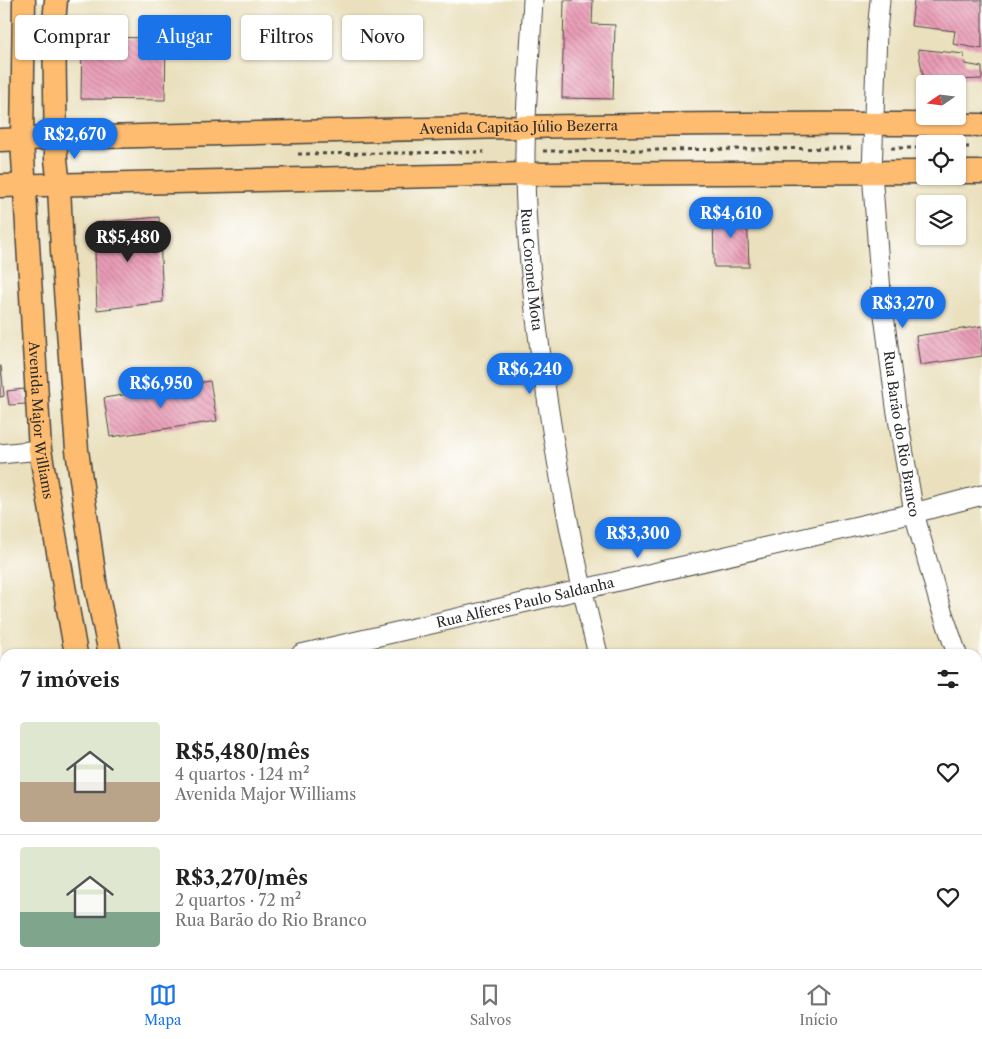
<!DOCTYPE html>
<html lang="pt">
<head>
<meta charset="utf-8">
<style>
	:root { --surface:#fff; --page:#f2f2f2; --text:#222; --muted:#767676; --line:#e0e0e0; --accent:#1a73e8 }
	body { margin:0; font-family:"Libre Caslon Text",serif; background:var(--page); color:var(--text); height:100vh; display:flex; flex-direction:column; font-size:19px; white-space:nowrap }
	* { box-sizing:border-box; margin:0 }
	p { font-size:16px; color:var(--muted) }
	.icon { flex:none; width:28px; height:28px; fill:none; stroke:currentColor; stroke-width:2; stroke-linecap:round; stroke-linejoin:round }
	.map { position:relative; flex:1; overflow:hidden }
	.sheet { position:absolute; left:0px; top:649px; width:982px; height:321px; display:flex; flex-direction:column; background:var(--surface); border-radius:15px 15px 0 0; box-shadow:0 1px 4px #0004 }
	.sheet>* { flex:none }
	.guide { position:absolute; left:15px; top:15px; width:500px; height:45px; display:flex; gap:10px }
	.needle { width:32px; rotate:256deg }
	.buttons { position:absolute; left:916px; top:75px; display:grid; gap:10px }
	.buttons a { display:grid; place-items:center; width:50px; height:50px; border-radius:5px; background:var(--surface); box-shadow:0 1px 4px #0004; font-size:25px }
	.price { position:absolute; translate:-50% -42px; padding:0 11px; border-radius:18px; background:var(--accent); color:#fff; font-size:16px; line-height:32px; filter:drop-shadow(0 1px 2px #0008) }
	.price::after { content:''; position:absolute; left:50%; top:30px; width:15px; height:11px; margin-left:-8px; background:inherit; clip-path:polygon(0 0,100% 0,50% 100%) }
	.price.active { background:#222; color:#fff }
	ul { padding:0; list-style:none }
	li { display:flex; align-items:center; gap:15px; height:125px; padding:0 20px }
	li+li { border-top:1px solid var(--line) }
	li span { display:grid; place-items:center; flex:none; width:140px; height:100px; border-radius:5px; color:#555 }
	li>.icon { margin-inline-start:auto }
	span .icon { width:60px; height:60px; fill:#fffc; stroke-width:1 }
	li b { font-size:21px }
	h2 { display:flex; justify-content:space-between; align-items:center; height:60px; padding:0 20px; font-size:21px }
	.pill { padding:0 18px; border-radius:5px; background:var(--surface); box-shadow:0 1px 4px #0004; font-size:18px; line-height:45px }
	.pill.active { background:var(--accent); color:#fff }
	.menu { display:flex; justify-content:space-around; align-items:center; height:70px; border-top:1px solid var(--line); background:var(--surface); font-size:14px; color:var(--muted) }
	.menu a { display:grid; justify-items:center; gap:2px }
	.menu .active { color:var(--accent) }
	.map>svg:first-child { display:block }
	.building { fill:url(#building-back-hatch) }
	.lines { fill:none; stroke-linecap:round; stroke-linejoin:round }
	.minor-casing { stroke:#484641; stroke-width:21 }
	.major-casing { stroke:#484641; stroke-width:25 }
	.path { stroke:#484641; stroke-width:3; stroke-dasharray:4 4; stroke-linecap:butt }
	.minor { stroke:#fff; stroke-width:19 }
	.major { stroke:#fdbc6f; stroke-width:22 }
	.labels { text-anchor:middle; stroke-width:4.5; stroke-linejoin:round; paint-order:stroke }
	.street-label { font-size:14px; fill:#2b2b2b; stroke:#fff }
</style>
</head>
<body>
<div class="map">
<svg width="982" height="969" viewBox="0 0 982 969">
	<defs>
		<pattern id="building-back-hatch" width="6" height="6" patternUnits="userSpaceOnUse" patternTransform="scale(1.25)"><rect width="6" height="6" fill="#e99cb6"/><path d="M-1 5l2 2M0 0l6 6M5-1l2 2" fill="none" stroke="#bd7f94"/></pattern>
	</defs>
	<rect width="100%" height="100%" fill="#fff"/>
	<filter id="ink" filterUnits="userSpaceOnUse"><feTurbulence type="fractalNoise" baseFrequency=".02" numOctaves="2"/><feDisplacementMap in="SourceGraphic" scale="10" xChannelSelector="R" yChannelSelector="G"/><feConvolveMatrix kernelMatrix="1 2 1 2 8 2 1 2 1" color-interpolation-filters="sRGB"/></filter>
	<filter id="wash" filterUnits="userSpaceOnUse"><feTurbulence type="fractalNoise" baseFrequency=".0096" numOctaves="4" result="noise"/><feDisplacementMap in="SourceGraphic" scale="20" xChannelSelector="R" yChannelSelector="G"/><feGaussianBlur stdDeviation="1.12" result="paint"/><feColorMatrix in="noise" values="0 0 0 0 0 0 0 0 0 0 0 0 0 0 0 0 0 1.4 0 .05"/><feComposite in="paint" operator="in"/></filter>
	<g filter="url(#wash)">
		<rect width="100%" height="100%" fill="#eae0bd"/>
		<g id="blocks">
			<path class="building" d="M 564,0 L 593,0 L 592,24 L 615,25 L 613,99 L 562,98 Z
				M 914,0 L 982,0 L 982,49 L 953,44 L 955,31 L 911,26 Z
				M 82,37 L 166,38 L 165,100 L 81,99 Z
				M 918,49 L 964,54 L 965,64 L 982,67 L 982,79 L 924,81 Z
				M 713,210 L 747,210 L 749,267 L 714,267 Z
				M 159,217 L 163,302 L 97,310 L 94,223 Z
				M 982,326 L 982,356 L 920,365 L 916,336 Z
				M 0,366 L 1,366 L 4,396 L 0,397 Z
				M 210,381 L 217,421 L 110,437 L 104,398 Z
				M 24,389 L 26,404 L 9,405 L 7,391 Z"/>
		</g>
	</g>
	<g filter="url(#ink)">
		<use href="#blocks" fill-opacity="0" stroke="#484641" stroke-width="1"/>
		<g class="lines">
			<defs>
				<g id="minor">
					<path id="s1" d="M 533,0 C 530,58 524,116 525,173 C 526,249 536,324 547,398 C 560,485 576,569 598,654"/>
					<path id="s2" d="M 880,0 L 877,32 L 872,172 L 881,292 L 896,407 L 914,513 L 939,602 L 957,654"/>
					<path d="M 0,454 L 40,450"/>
					<path id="s3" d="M 301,654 L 914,513 L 982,495"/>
					<path d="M 978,712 L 982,722"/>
					<path d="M 0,722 L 5,721"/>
					<path d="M 978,867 L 982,865"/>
					<path d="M 709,965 L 711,969"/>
					<path d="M 762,969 L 770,965"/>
				</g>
				<g id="major">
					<path id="s4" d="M 24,0 L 22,140 L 40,450 L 76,654"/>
					<path d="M 56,0 L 54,22 L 56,159 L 59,186 L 62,250 L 77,450 L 96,587 L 110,654"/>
					<path id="s5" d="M 0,140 L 55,138 C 364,131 674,120 982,125"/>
					<path d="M 958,172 L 982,172"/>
					<path d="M 0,186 L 525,174 L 925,172"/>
					<path d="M 157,965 L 158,969"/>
					<path d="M 194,965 L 196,969"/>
				</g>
			</defs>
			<use href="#minor" class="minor-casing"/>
			<use href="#major" class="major-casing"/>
			<path class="path" d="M 958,147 L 969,147
				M 891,148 L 925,148
				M 543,151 L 854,148
				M 298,154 L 484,152"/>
			<use href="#minor" class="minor"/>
			<use href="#major" class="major"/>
		</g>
	</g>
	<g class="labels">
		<g class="street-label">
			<text dy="5" stroke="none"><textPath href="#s5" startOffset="519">Avenida Capitão Júlio Bezerra</textPath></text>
			<text dy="5" stroke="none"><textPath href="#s1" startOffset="270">Rua Coronel Mota</textPath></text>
			<text dy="5" stroke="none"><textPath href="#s4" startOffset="421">Avenida Major Williams</textPath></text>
			<text dy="5" stroke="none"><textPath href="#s2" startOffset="436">Rua Barão do Rio Branco</textPath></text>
			<text dy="5" stroke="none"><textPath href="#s3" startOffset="230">Rua Alferes Paulo Saldanha</textPath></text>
		</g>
	</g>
</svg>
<div class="buttons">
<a><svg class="needle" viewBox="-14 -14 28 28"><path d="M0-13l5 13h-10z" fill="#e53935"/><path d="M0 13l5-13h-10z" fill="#767676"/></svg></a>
<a><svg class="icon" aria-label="locate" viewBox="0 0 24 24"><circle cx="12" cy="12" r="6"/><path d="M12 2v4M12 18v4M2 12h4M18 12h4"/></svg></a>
<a><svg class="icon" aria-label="layers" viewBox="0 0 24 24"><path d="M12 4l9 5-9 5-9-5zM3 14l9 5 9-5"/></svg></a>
</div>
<b class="price" style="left:75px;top:160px">R$2,670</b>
<b class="price" style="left:731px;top:239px">R$4,610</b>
<b class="price active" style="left:128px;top:263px">R$5,480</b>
<b class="price" style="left:903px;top:329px">R$3,270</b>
<b class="price" style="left:530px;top:395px">R$6,240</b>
<b class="price" style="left:161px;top:409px">R$6,950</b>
<b class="price" style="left:638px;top:559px">R$3,300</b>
<div class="guide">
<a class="pill">Comprar</a>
<a class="pill active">Alugar</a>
<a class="pill">Filtros</a>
<a class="pill">Novo</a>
</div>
<section class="sheet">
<h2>7 imóveis<svg class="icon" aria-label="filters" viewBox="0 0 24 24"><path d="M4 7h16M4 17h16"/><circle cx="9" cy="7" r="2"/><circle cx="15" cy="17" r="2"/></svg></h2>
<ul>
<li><span style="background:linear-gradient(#dfe7d0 60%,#b9a48a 0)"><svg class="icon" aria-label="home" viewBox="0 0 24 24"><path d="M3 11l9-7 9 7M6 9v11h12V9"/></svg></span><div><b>R$5,480/mês</b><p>4 quartos · 124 m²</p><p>Avenida Major Williams</p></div><svg class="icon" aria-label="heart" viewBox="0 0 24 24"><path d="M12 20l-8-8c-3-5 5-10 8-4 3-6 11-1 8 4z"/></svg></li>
<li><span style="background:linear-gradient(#dfe7d0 65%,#7fa58c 0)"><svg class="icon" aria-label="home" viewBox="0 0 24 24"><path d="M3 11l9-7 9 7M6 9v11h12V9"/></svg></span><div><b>R$3,270/mês</b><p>2 quartos · 72 m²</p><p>Rua Barão do Rio Branco</p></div><svg class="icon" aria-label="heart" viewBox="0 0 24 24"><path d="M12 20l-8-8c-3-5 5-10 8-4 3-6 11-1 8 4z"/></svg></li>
</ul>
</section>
</div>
<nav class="menu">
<a class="active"><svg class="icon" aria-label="map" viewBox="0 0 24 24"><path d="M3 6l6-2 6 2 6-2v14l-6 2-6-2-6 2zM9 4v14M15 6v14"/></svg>Mapa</a>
<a><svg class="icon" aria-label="saved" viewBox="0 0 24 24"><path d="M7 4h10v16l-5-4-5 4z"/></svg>Salvos</a>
<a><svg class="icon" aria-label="home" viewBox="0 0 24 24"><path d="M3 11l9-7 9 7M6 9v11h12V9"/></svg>Início</a>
</nav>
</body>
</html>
